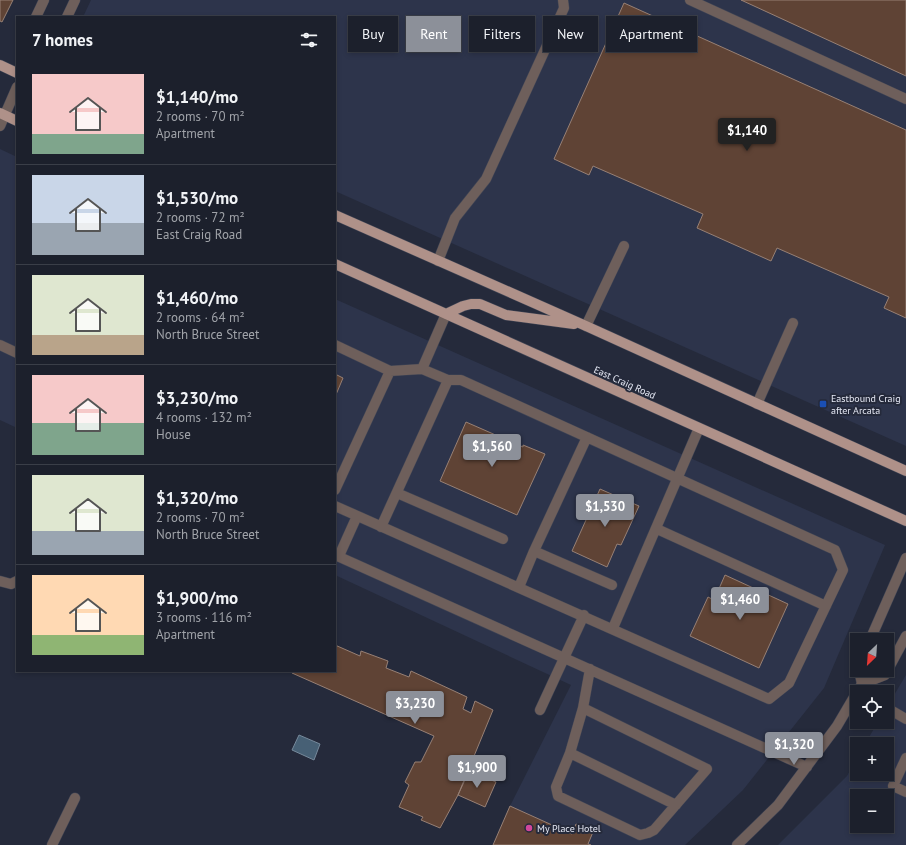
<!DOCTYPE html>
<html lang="en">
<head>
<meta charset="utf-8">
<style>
	:root { --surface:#1c202c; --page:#292d38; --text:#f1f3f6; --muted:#a0a3a9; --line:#3a3e48; --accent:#8c9099 }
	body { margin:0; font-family:"PT Sans",sans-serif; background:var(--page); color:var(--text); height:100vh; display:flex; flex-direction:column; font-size:15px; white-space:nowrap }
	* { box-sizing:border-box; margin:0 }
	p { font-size:13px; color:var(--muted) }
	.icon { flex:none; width:22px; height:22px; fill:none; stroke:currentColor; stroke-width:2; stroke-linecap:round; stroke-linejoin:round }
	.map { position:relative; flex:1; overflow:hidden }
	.sheet { position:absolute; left:16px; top:16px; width:320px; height:656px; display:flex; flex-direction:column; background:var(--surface); border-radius:0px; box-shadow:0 2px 6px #0003,0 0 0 1px var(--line) }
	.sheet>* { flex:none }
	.banner { position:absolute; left:348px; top:16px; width:380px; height:36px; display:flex; gap:8px }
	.needle { width:26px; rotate:205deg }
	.controls { position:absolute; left:850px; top:633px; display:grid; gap:8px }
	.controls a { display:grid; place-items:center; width:44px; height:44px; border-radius:0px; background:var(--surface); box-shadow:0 2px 6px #0003,0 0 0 1px var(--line); font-size:20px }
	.price { position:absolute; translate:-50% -34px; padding:0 9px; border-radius:4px; background:var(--accent); color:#fff; font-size:13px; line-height:26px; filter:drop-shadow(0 1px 2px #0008) }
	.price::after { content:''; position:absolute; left:50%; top:24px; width:12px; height:9px; margin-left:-6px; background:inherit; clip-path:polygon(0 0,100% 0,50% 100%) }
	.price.active { background:#222; color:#fff }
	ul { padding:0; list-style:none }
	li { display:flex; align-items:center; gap:12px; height:100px; padding:0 16px }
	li+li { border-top:1px solid var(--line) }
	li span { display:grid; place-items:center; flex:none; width:112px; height:80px; border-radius:0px; color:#555 }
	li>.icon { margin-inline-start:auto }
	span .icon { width:48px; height:48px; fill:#fffc; stroke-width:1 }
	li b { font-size:17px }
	h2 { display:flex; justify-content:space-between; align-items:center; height:48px; padding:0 16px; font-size:17px }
	.chip { padding:0 14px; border-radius:0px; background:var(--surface); box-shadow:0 2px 6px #0003,0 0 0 1px var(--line); font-size:14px; line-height:36px }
	.chip.active { background:var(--accent); color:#fff }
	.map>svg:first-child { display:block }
	.built { fill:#2d344b; fill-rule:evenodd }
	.water { fill:#476075; stroke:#76899b }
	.building { fill:#5f4335; stroke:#978075 }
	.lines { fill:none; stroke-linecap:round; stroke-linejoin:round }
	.minor-casing { stroke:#404555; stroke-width:11 }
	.major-casing { stroke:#404555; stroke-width:11 }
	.minor { stroke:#6e5f5b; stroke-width:10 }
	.major { stroke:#af9189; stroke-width:10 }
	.transit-dot { fill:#1a4fb4; stroke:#252a3b; stroke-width:1.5 }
	.hotel-dot { fill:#d1479c; stroke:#252a3b; stroke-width:1.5 }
	.labels { text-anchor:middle; stroke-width:4; stroke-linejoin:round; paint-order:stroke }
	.street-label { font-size:10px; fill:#e5e8f4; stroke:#252a3b }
	.poi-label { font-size:10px; fill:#e5e8f4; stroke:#252a3b; text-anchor:start }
</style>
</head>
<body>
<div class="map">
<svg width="906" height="845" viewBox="0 0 906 845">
	<rect width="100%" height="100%" fill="#252a3b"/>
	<path class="built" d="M 91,0 L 906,0 L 906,446 L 335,191 L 335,17 L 83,17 Z
		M 0,149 L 17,157 L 17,428 L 0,420 Z
		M 335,299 L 885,545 L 824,688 L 743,790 L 685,845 L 493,845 L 510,806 L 571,685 L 335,575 Z
		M 906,675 L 906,845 L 778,845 L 847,776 L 857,758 L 857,774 L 887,774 L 887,744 L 865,744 L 878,722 L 887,722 L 887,707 ZM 857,796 L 887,796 L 887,826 L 857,826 Z"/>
	<path class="water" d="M 299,735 L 320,744 L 314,760 L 292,750 Z"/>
	<path class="building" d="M 0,0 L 13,0 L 2,22 L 0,21 Z
		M 741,0 L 906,0 L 906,76 Z
		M 624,3 L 906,130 L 906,318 L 884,308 L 889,297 L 777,248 L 771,261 L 697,228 L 703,214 L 593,166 L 589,175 L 554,159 Z
		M 335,374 L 343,378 L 335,397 Z
		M 466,422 L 523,447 L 523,445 L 545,454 L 517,515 L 440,481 Z
		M 600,489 L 639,506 L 621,545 L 617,544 L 607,567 L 572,551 Z
		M 725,575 L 788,604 L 759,668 L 690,636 L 708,597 L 714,600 Z
		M 335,645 L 360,656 L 361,651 L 388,661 L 386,668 L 409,677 L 411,671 L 467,697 L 463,709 L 471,713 L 475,701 L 493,710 L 458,795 L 440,828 L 421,820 L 423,817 L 399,807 L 409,785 L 405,782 L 415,762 L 421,762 L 434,736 L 292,673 L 293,671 L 335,671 Z
		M 469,771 L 496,782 L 485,807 L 458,795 Z
		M 510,806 L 572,834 L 576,824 L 593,832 L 588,844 L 591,845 L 493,845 Z"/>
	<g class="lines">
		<defs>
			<path id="minor" d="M 690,0 L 906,99
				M 36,17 L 44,0
				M 67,17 L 75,0
				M 0,126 L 17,87
				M 438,261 L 455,218 L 486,179 L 564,8 L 563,0
				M 586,326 L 624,246
				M 0,345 L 17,353
				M 335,345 L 390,371
				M 422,369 L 448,380
				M 757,404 L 793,323
				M 335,490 L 390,371 L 422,369 L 446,314
				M 397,493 L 503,539
				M 335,506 L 769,699 L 789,683 L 843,570 L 835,550 L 461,380 L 448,380 L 381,527
				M 657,529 L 826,606
				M 534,551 L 612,585
				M 335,555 L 807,767
				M 339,556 L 357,516
				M 0,581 L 11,584 L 17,581
				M 519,587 L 534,551 L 587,437
				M 613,628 L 699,428
				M 870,640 L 906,558
				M 859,670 L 862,684
				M 857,692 L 862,684 L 885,675 L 906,636
				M 583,708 L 570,753 L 556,787 L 558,796 L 640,835 L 648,833 L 654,830 L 707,769 L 583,708 L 590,669
				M 887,708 L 906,719
				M 540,710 L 584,615
				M 570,753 L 676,805
				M 906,758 L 893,786 L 906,792
				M 52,845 L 75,798
				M 737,845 L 778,805 L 837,726 L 857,692"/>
			<path id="major" d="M 0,65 L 17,73
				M 0,113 L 17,121
				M 335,215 L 586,326 L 906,471
				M 335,264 L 906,521
				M 446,314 L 463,306 L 471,304 L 480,304 L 506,315 L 574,324"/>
		</defs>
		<use href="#minor" class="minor-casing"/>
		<use href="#major" class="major-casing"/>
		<use href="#minor" class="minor"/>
		<use href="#major" class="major"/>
	</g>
	<rect class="transit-dot" x="819" y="400" width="8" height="8" rx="2"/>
	<circle class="hotel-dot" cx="529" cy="828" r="4"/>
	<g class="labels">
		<g class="street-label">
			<text transform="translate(625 382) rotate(24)" y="4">East Craig Road</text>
		</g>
		<g class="poi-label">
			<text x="831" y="402">Eastbound Craig<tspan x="831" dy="12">after Arcata</tspan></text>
			<text x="537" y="832">My Place Hotel</text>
		</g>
	</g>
</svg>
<div class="controls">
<a><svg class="needle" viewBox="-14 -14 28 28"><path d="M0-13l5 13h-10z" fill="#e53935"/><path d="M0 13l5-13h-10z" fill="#a0a3a9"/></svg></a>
<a><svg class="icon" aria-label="locate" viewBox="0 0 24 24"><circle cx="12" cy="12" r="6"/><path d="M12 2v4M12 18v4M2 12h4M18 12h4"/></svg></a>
<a>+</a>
<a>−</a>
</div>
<b class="price active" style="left:747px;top:152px">$1,140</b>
<b class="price" style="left:492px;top:468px">$1,560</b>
<b class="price" style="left:605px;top:528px">$1,530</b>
<b class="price" style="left:740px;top:621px">$1,460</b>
<b class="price" style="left:415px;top:725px">$3,230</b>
<b class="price" style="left:794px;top:766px">$1,320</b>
<b class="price" style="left:477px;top:789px">$1,900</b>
<div class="banner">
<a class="chip">Buy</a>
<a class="chip active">Rent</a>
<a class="chip">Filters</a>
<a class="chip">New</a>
<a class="chip">Apartment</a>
</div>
<section class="sheet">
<h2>7 homes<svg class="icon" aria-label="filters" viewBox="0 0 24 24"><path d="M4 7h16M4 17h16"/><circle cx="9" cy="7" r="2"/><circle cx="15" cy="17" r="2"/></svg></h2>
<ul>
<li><span style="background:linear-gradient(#f6c9c9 75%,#7fa58c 0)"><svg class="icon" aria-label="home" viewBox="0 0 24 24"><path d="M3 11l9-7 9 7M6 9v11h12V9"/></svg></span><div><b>$1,140/mo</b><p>2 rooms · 70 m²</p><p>Apartment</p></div></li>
<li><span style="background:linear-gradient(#c9d6e8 60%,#9aa5b1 0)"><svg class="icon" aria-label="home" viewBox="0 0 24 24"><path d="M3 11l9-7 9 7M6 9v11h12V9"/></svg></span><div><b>$1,530/mo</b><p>2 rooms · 72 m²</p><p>East Craig Road</p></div></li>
<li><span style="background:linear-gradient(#dfe7d0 75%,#b9a48a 0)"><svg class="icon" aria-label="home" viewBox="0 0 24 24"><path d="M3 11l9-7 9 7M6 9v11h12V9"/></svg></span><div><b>$1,460/mo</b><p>2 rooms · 64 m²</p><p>North Bruce Street</p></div></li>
<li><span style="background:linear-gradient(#f6c9c9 60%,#7fa58c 0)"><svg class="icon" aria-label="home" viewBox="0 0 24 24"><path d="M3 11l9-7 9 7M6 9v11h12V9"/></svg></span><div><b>$3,230/mo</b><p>4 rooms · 132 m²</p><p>House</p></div></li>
<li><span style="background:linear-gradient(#dfe7d0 70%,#9aa5b1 0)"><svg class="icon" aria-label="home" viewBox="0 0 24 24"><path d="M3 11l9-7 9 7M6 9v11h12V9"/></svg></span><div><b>$1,320/mo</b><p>2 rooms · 70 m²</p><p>North Bruce Street</p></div></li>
<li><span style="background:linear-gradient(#ffd9b3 75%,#8fb573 0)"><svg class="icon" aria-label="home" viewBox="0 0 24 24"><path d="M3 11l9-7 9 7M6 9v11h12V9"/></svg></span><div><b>$1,900/mo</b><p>3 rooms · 116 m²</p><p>Apartment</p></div></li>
</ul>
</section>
</div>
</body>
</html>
